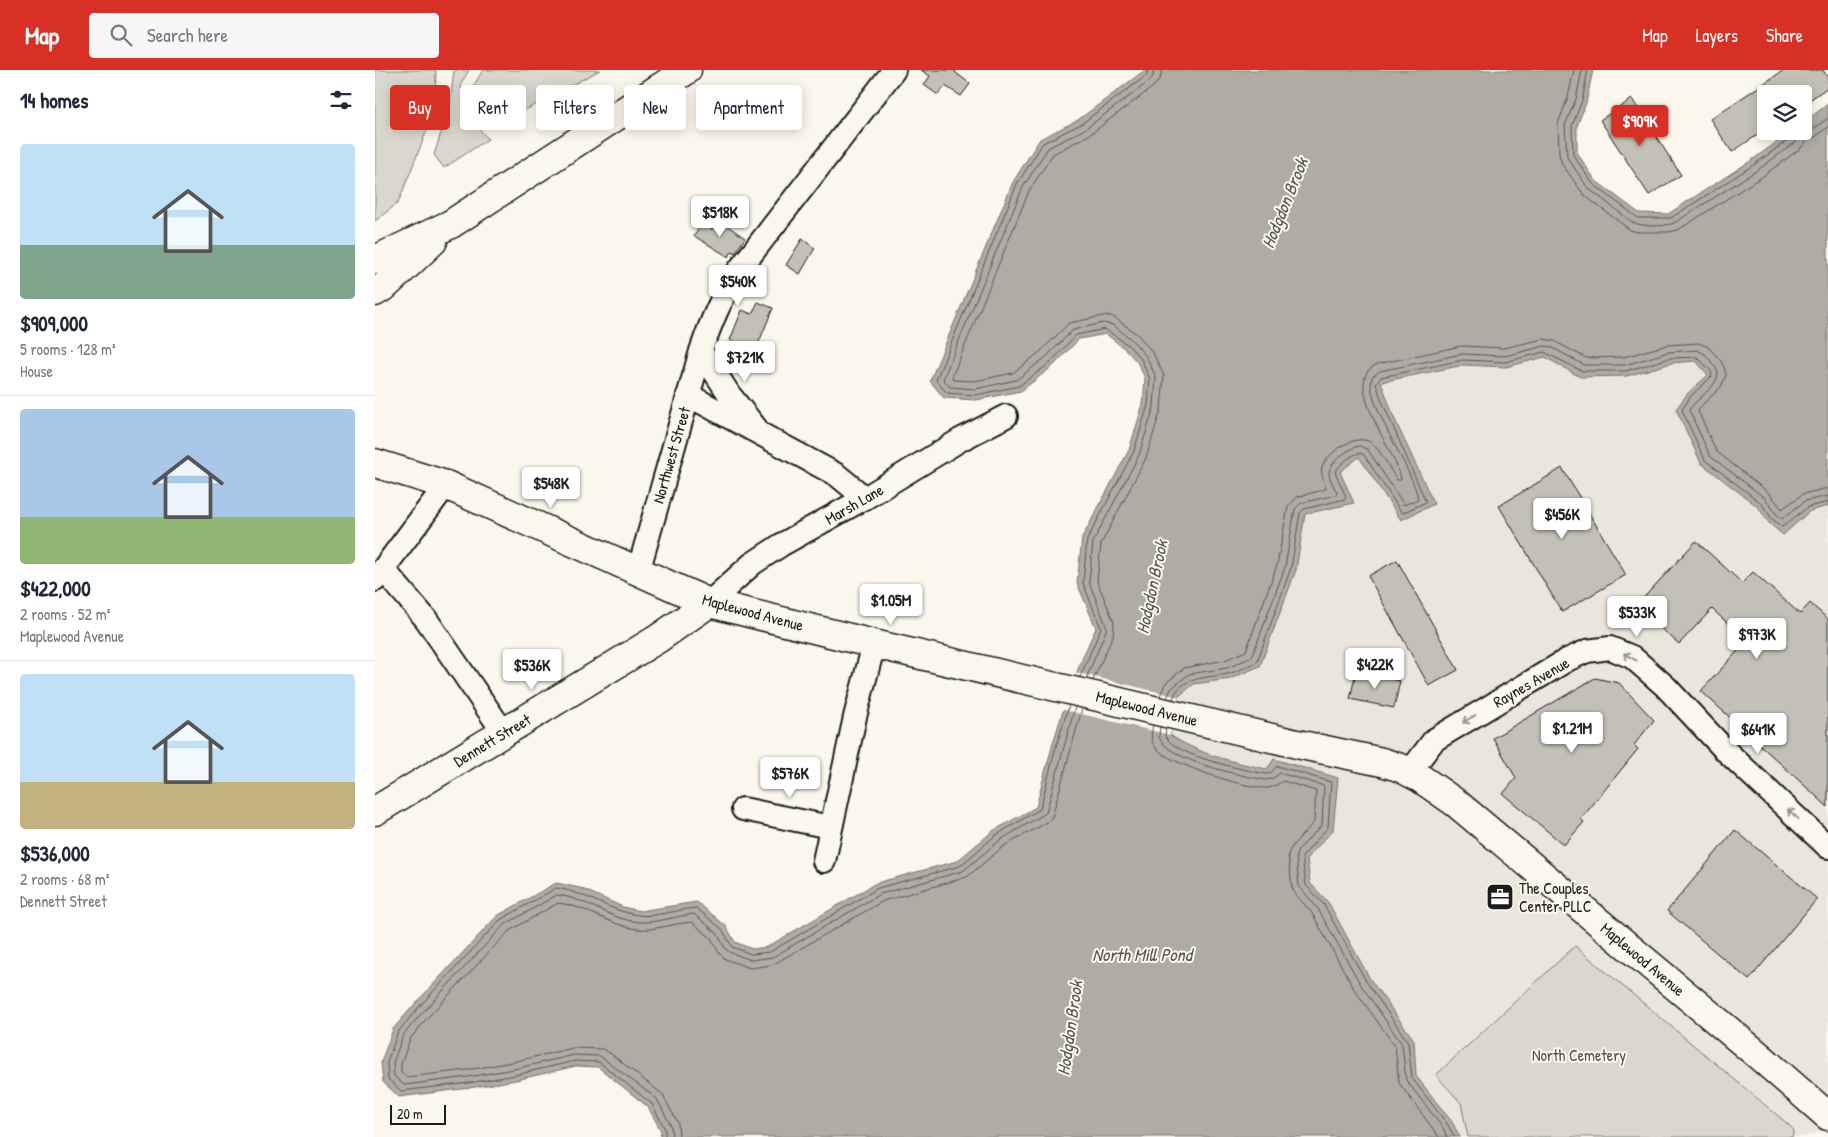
<!DOCTYPE html>
<html lang="en">
<head>
<meta charset="utf-8">
<style>
	:root { --surface:#fff; --page:#f6f6f7; --text:#1f2937; --muted:#747a83; --line:#e0e1e3; --accent:#d93025 }
	body { margin:0; font-family:"Patrick Hand",sans-serif; background:var(--page); color:var(--text); height:100vh; display:flex; flex-direction:column; font-size:19px; white-space:nowrap }
	* { box-sizing:border-box; margin:0 }
	p { font-size:16px; color:var(--muted) }
	.icon { flex:none; width:28px; height:28px; fill:none; stroke:currentColor; stroke-width:2; stroke-linecap:round; stroke-linejoin:round }
	.map { position:relative; flex:1; overflow:hidden }
	.panel { display:flex; flex-direction:column; background:var(--surface); width:375px }
	.panel>* { flex:none }
	.guide { position:absolute; left:15px; top:15px; width:475px; height:45px; display:flex; gap:10px }
	.buttons { position:absolute; left:1382px; top:15px; display:grid; gap:10px }
	.buttons a { display:grid; place-items:center; width:55px; height:55px; border-radius:5px; background:var(--surface); box-shadow:0 2px 12px #0003; font-size:25px }
	.scale { position:absolute; left:15px; bottom:12px; width:56px; box-sizing:border-box; padding-left:5px; border:2px solid #1c1c1c; border-top:0; font-size:14px; line-height:18px; white-space:nowrap; color:#1c1c1c; -webkit-text-stroke:4px #fbf7ec; paint-order:stroke }
	.price { position:absolute; translate:-50% -42px; padding:0 11px; border-radius:5px; background:#fff; color:#222; font-size:16px; line-height:32px; filter:drop-shadow(0 1px 2px #0008) }
	.price::after { content:''; position:absolute; left:50%; top:30px; width:15px; height:11px; margin-left:-8px; background:inherit; clip-path:polygon(0 0,100% 0,50% 100%) }
	.price.on { background:var(--accent); color:#fff }
	ul { padding:0; list-style:none }
	li { display:grid; align-content:center; gap:10px; height:265px; padding:0 20px }
	li+li { border-top:1px solid var(--line) }
	li span { display:grid; place-items:center; height:155px; border-radius:5px; color:#555 }
	li>.icon { margin-inline-start:auto }
	span .icon { width:90px; height:90px; fill:#fffc; stroke-width:1 }
	li b { font-size:21px }
	h2 { display:flex; justify-content:space-between; align-items:center; height:60px; padding:0 20px; font-size:21px }
	.tag { padding:0 18px; border-radius:5px; background:var(--surface); box-shadow:0 2px 12px #0003; font-size:18px; line-height:45px }
	.tag.on { background:var(--accent); color:#fff }
	header { display:flex; align-items:center; gap:30px; box-sizing:border-box; height:70px; padding:0 25px; background:var(--accent); color:#fff }
	header strong { font-size:24px }
	nav { display:flex; gap:28px; margin-inline-start:auto; font-size:18px }
	.search { width:350px; height:45px; background:var(--page); display:flex; align-items:center; gap:12px; box-sizing:border-box; padding:0 18px; border-radius:5px; color:var(--muted); font-size:19px }
	main { display:flex; flex:1; min-height:0 }
	.map>svg:first-child { display:block }
	.built { fill:#eae6dc }
	.green { fill:#dad7ce; stroke:#7b7a75 }
	.water { fill:#afaca5; stroke:#74726e }
	.pier { fill:#fbf7ec }
	.lines { fill:none; stroke-linecap:round; stroke-linejoin:round }
	.shore { stroke:#575653; stroke-width:1 }
	.building { fill:#c3c0b8; stroke:#1c1c1c }
	.minor-casing { stroke:#1c1c1c; stroke-width:26 }
	.tertiary-casing { stroke:#1c1c1c; stroke-width:31 }
	.primary-casing { stroke:#1c1c1c; stroke-width:31 }
	.minor { stroke:#fbf7ec; stroke-width:22 }
	.tertiary { stroke:#fbf7ec; stroke-width:28 }
	.primary { stroke:#fbf7ec; stroke-width:28 }
	.oneway { stroke:#97948e }
	.labels { text-anchor:middle; stroke-width:4; stroke-linejoin:round; paint-order:stroke }
	.street-label { font-size:16px; fill:#1c1c1c; stroke:#fbf7ec }
	.poi-label { font-size:16px; fill:#1c1c1c; stroke:#fbf7ec; text-anchor:start }
	.park-label { font-size:16px; fill:#555451; stroke:#fbf7ec }
	.water-label { font-size:18px; font-style:italic; fill:#575653; stroke:#fbf7ec }
</style>
</head>
<body>
<header>
<strong>Map</strong>
<div class="search"><svg class="icon" aria-label="search" viewBox="0 0 24 24"><circle cx="10" cy="10" r="6"/><path d="M15 15l6 6"/></svg>Search here</div>
<nav><a>Map</a><a>Layers</a><a>Share</a></nav>
</header>
<main>
<section class="panel">
<h2>14 homes<svg class="icon" aria-label="filters" viewBox="0 0 24 24"><path d="M4 7h16M4 17h16"/><circle cx="9" cy="7" r="2"/><circle cx="15" cy="17" r="2"/></svg></h2>
<ul>
<li><span style="background:linear-gradient(#bfe0f5 65%,#7fa58c 0)"><svg class="icon" aria-label="home" viewBox="0 0 24 24"><path d="M3 11l9-7 9 7M6 9v11h12V9"/></svg></span><div><b>$909,000</b><p>5 rooms · 128 m²</p><p>House</p></div></li>
<li><span style="background:linear-gradient(#a9c7e8 70%,#8fb573 0)"><svg class="icon" aria-label="home" viewBox="0 0 24 24"><path d="M3 11l9-7 9 7M6 9v11h12V9"/></svg></span><div><b>$422,000</b><p>2 rooms · 52 m²</p><p>Maplewood Avenue</p></div></li>
<li><span style="background:linear-gradient(#bfe0f5 70%,#c2b280 0)"><svg class="icon" aria-label="home" viewBox="0 0 24 24"><path d="M3 11l9-7 9 7M6 9v11h12V9"/></svg></span><div><b>$536,000</b><p>2 rooms · 68 m²</p><p>Dennett Street</p></div></li>
</ul>
</section>
<div class="map">
<svg width="1453" height="1067" viewBox="0 0 1453 1067">
	<rect width="100%" height="100%" fill="#fbf7ec"/>
	<filter id="ink" filterUnits="userSpaceOnUse"><feTurbulence type="fractalNoise" baseFrequency=".02" numOctaves="2"/><feDisplacementMap in="SourceGraphic" scale="10" xChannelSelector="R" yChannelSelector="G"/><feConvolveMatrix kernelMatrix="1 2 1 2 8 2 1 2 1" color-interpolation-filters="sRGB"/></filter>
	<g filter="url(#ink)">
		<path class="built" d="M 1170,287 L 1205,307 L 1252,306 L 1297,293 L 1321,291 L 1333,305 L 1312,324 L 1301,339 L 1326,393 L 1383,437 L 1394,453 L 1453,436 L 1453,1060 L 1428,1067 L 1085,1067 L 1077,1052 L 1041,1006 L 1039,970 L 995,909 L 953,832 L 935,813 L 932,788 L 958,760 L 962,708 L 892,699 L 848,690 L 811,676 L 795,665 L 804,626 L 819,614 L 855,609 L 921,500 L 930,444 L 979,433 L 965,402 L 984,387 L 1020,350 L 1006,312 L 1089,295 L 1131,297 Z"/>
		<path class="green" d="M 0,0 L 61,0 L 60,40 L 23,133 L 0,151 Z
			M 79,0 L 94,0 L 86,14 C 91,38 97,51 113,69 L 69,98 L 59,85 L 75,34 Z
			M 108,0 L 225,0 L 128,52 L 119,52 L 98,29 L 96,20 Z
			M 1200,876 L 1414,1055 L 1419,1061 L 1417,1067 L 1093,1067 L 1086,1033 L 1061,1005 Z"/>
		<path class="water" d="M 770,0 L 1218,0 L 1211,33 L 1202,56 L 1202,83 L 1221,111 L 1264,143 L 1293,144 L 1377,90 L 1417,61 L 1429,61 L 1429,52 L 1453,34 L 1453,436 L 1435,441 L 1408,465 L 1394,453 L 1383,437 L 1326,393 L 1301,339 L 1312,324 L 1333,305 L 1321,291 L 1297,293 L 1252,306 L 1205,307 L 1170,287 L 1131,297 L 1089,295 L 1006,312 L 1020,350 L 1059,434 L 1026,450 L 984,387 L 965,402 L 979,433 L 930,444 L 921,500 L 885,596 L 855,609 L 819,614 L 804,626 L 795,665 C 825,685 858,692 892,699 L 899,689 L 963,708 L 958,760 L 932,788 L 935,813 L 953,832 L 995,909 L 1039,970 L 1041,1006 L 1077,1052 L 1085,1067 L 285,1067 L 286,1061 L 273,1037 L 223,997 L 201,996 L 141,1010 L 94,1018 L 24,1027 L 8,1012 L 6,992 L 18,959 L 39,935 L 122,846 L 181,813 L 205,818 L 248,837 L 265,841 L 322,832 L 351,856 L 360,872 L 377,879 L 392,877 L 501,813 L 582,791 L 618,761 L 661,737 C 677,674 693,616 721,558 L 702,513 L 707,468 L 754,380 L 768,334 L 770,308 L 762,292 L 750,279 L 731,264 L 704,269 L 678,296 L 646,321 L 601,330 L 569,328 L 555,311 L 638,112 L 665,69 L 703,50 Z"/>
		<path class="pier" d="M 699,602 L 804,627 L 795,665 L 685,639 Z"/>
		<g class="lines">
			<path class="shore" d="M 1199,0 L 1193,27 L 1183,54 L 1184,84 L 1187,94 L 1209,125 L 1255,160 L 1263,162 L 1293,162 L 1303,160 L 1388,106 L 1426,78 L 1432,70 L 1440,67 L 1453,57
				M 1207,0 L 1201,29 L 1190,55 L 1192,87 L 1213,118 L 1257,152 C 1267,157 1289,157 1299,153 L 1384,99 L 1421,72 L 1426,62 L 1436,61 L 1453,48
				M 1213,0 L 1207,31 L 1197,56 L 1198,85 L 1218,114 L 1263,148 L 1296,148 L 1380,94 L 1417,67 L 1419,61
				M 705,607 L 726,558 L 708,513 L 712,470 L 759,381 L 773,335 L 775,309 L 766,289 L 753,275 L 730,259 L 701,265 L 675,293 L 644,316 L 601,325 L 572,323 L 561,310 L 642,114 L 668,73 L 706,54 L 771,6 L 773,0
				M 711,609 L 732,558 L 714,512 L 718,472 L 764,385 L 779,337 L 781,307 L 771,286 L 757,270 L 738,255 L 728,253 L 698,260 L 670,288 L 641,310 L 600,319 L 575,317 L 568,309 L 648,117 L 673,78 L 710,59 L 775,11 L 778,6 L 779,0
				M 718,610 L 738,566 L 739,552 L 722,511 L 726,474 L 771,388 L 786,339 L 789,306 L 778,283 L 763,265 L 743,250 L 736,246 L 728,246 L 694,253 L 665,282 L 638,303 L 600,311 L 579,310 L 577,307 L 654,121 L 678,84 L 714,65 L 778,17 L 785,9 L 787,0
				M 785,626 L 790,614 L 809,598 L 850,590 L 871,581 L 902,495 L 913,437 L 922,427 L 951,419 C 950,412 945,405 947,397 C 952,383 980,363 995,372 C 1005,378 1015,400 1022,410 L 1026,410 C 1024,385 962,309 1003,294 L 1086,276 L 1129,278 L 1168,269 L 1179,271 L 1211,288 L 1249,287 L 1292,275 L 1324,273 L 1333,277 L 1346,291 L 1349,297 L 1351,305 L 1346,317 L 1326,336 L 1323,341 L 1341,381 L 1394,423 L 1407,439 L 1428,424 L 1453,418
				M 792,628 L 796,619 L 814,604 L 852,598 L 877,587 L 910,497 L 920,439 L 926,433 L 961,425 L 962,422 C 959,417 955,410 954,404 C 953,393 975,377 985,376 L 993,380 L 1029,435 L 1043,429 C 1040,402 988,330 997,307 L 1005,301 L 1087,284 L 1130,286 L 1170,276 L 1176,277 L 1209,295 L 1250,295 L 1294,282 L 1322,280 L 1330,284 L 1341,298 L 1343,303 C 1342,318 1322,328 1314,340 L 1335,386 L 1390,428 L 1402,445 L 1407,449 L 1430,431 L 1453,426
				M 798,629 C 804,606 834,608 852,604 C 862,602 873,596 882,592 L 916,498 L 925,443 L 929,439 L 970,429 L 971,427 L 960,402 C 965,394 977,384 985,383 L 989,385 L 1027,443 L 1051,432 L 1006,329 L 1001,313 L 1006,307 L 1088,290 L 1130,292 L 1169,282 L 1207,301 L 1251,301 L 1295,288 L 1322,287 L 1336,301 L 1337,306 L 1315,327 L 1307,340 L 1330,390 L 1386,433 L 1398,450 L 1407,457 L 1433,437 L 1453,432
				M 778,655 C 776,663 775,671 781,678 C 794,694 872,719 893,718 C 899,717 903,714 908,711 L 941,721 L 939,752 L 918,775 L 913,784 L 917,818 L 921,825 L 937,843 L 979,919 L 1020,976 L 1024,1013 L 1064,1067
				M 785,657 L 784,667 C 793,691 868,706 891,710 L 897,709 L 905,703 L 949,716 L 947,755 L 923,780 L 921,785 L 924,816 L 943,839 L 986,915 L 1027,974 L 1031,1010 L 1068,1058 L 1072,1067
				M 791,658 L 790,666 C 799,686 870,700 891,704 L 896,703 L 902,696 L 956,712 L 953,757 L 927,787 L 931,815 L 949,835 L 991,911 L 1033,972 L 1037,1008 L 1073,1055 L 1079,1067
				M 290,1067 L 290,1059 L 277,1034 L 224,992 L 200,991 L 140,1005 L 94,1013 L 26,1021 L 13,1009 L 12,992 L 23,962 L 43,938 L 125,850 L 181,818 C 210,822 234,841 263,845 C 278,848 304,839 321,838 L 347,859 L 357,877 L 376,884 L 395,882 L 503,818 L 585,796 L 621,765 L 665,739 L 680,680 L 694,635
				M 297,1067 L 296,1056 L 282,1029 L 225,986 L 199,985 L 139,999 L 93,1007 L 29,1015 L 19,1006 L 18,993 L 28,965 L 48,942 L 129,855 L 182,825 C 211,828 235,850 264,852 C 282,853 301,846 319,844 L 342,863 L 350,878 L 354,882 L 376,890 L 398,887 L 505,824 L 588,801 L 625,770 L 671,743 L 700,637
				M 304,1067 L 303,1053 L 287,1024 L 235,983 L 227,979 L 198,978 L 137,992 L 92,1000 L 32,1007 L 26,1003 L 26,994 L 35,969 L 53,947 L 134,861 L 183,833 C 211,836 234,855 262,859 C 278,861 300,853 317,852 L 336,868 L 344,883 L 350,889 L 375,898 L 397,895 L 508,831 L 592,807 L 629,776 L 671,753 L 677,747 L 707,639"/>
		</g>
		<path class="building" d="M 546,0 L 582,0 L 580,2 L 595,14 L 586,26 L 570,16 L 563,25 L 549,15 L 555,6 Z
			M 1409,0 L 1448,0 L 1453,8 L 1453,17 L 1429,34 L 1429,24 L 1391,24 L 1391,59 L 1357,82 L 1335,49 Z
			M 1257,29 L 1306,105 L 1274,125 L 1225,50 Z
			M 344,150 L 370,168 L 360,183 L 357,181 L 354,187 L 319,166 L 327,153 L 337,159 Z
			M 427,169 L 440,178 L 425,204 L 411,195 Z
			M 383,232 L 398,238 L 375,294 L 356,287 L 362,273 L 355,270 L 367,240 L 377,244 Z
			M 1187,398 L 1251,505 L 1187,542 L 1124,436 Z
			M 1321,471 L 1367,513 L 1378,502 L 1425,544 L 1435,533 L 1453,549 L 1453,737 L 1326,621 L 1372,571 L 1337,539 L 1304,574 L 1261,536 Z
			M 1022,490 L 1083,600 L 1054,616 L 993,506 Z
			M 981,602 L 1025,611 L 1019,638 L 975,629 Z
			M 1220,608 L 1244,613 L 1279,650 L 1259,675 L 1263,679 L 1206,749 L 1209,752 L 1189,775 L 1128,724 L 1141,708 L 1118,668 Z
			M 1360,760 L 1442,829 L 1374,910 L 1292,841 Z"/>
		<g class="lines">
			<defs>
				<path id="minor" d="M 326,281 L 354,324 L 381,358
					M 313,325 L 462,405 L 490,428
					M 8,499 L 51,549 L 129,663
					M 263,502 L 326,281 C 337,249 346,228 364,200 L 519,0
					M 0,510 L 71,415
					M 334,533 L 377,494 L 406,475 L 490,428 L 585,370 L 631,346
					M 1034,703 L 1059,670 L 1192,590 L 1212,581 L 1235,578 L 1257,587 L 1290,616 L 1350,680 L 1453,777
					M 368,739 L 455,757
					M 449,791 L 480,647 L 499,574"/>
				<path id="tertiary" d="M 0,393 L 71,415 L 334,533 L 499,574 L 922,674 L 1007,692 L 1026,698 L 1045,708 L 1081,733 L 1383,985 L 1453,1046
					M 0,741 L 284,568 L 334,533"/>
				<path id="primary" d="M 0,190 L 76,154 L 312,0
					M 0,222 L 10,216 L 58,171"/>
			</defs>
			<use href="#minor" class="minor-casing"/>
			<use href="#tertiary" class="tertiary-casing"/>
			<use href="#primary" class="primary-casing"/>
			<use href="#minor" class="minor"/>
			<use href="#tertiary" class="tertiary"/>
			<use href="#primary" class="primary"/>
		</g>
		<defs><path id="oneway-shaft" d="M-6 0H5M1.5-3L5.5 0L1.5 3" fill="none" stroke-width="1.6" stroke-linecap="round" stroke-linejoin="round" transform="scale(1.25)"/></defs>
		<g class="oneway">
			<use href="#oneway-shaft" transform="translate(1255 587) rotate(-151)"/>
			<use href="#oneway-shaft" transform="translate(1094 649) rotate(149)"/>
			<use href="#oneway-shaft" transform="translate(1418 744) rotate(-137)"/>
		</g>
	</g>
	<defs>
		<symbol id="office-square" viewBox="-11 -11 22 22"><rect x="-9" y="-9" width="18" height="18" rx="4" fill="#1c1c1c" stroke="#fbf7ec"/><path d="M-6-3h4V-5.5h4V-3h4V5H-6ZM-1-4.5V-3h2v-1.5ZM-6 0V1H6V0Z" fill="#fff"/></symbol>
	</defs>
	<g fill-rule="evenodd">
		<use href="#office-square" x="1109" y="811" width="32" height="32"/>
	</g>
	<g class="labels">
		<g class="street-label">
			<text transform="translate(296 385) rotate(-74)" y="6">Northwest Street</text>
			<text transform="translate(479 434) rotate(-30)" y="6">Marsh Lane</text>
			<text transform="translate(378 542) rotate(15)" y="6">Maplewood Avenue</text>
			<text transform="translate(1156 612) rotate(-30)" y="6">Raynes Avenue</text>
			<text transform="translate(772 638) rotate(14)" y="6">Maplewood Avenue</text>
			<text transform="translate(117 670) rotate(-31)" y="6">Dennett Street</text>
			<text transform="translate(1268 889) rotate(40)" y="6">Maplewood Avenue</text>
		</g>
		<g class="poi-label">
			<text x="1144" y="824">The Couples<tspan x="1144" dy="18">Center PLLC</tspan></text>
		</g>
		<g class="park-label">
			<text x="1204" y="991">North Cemetery</text>
		</g>
		<g class="water-label">
			<text transform="translate(910 133) rotate(-68)" y="6">Hodgdon Brook</text>
			<text transform="translate(777 517) rotate(-78)" y="6">Hodgdon Brook</text>
			<text x="767" y="891">North Mill Pond</text>
			<text transform="translate(695 958) rotate(-82)" y="6">Hodgdon Brook</text>
		</g>
	</g>
</svg>
<div class="buttons">
<a><svg class="icon" aria-label="layers" viewBox="0 0 24 24"><path d="M12 4l9 5-9 5-9-5zM3 14l9 5 9-5"/></svg></a>
</div>
<div class="scale">20 m</div>
<b class="price on" style="left:1265px;top:77px">$909K</b>
<b class="price" style="left:345px;top:168px">$518K</b>
<b class="price" style="left:363px;top:237px">$540K</b>
<b class="price" style="left:370px;top:313px">$721K</b>
<b class="price" style="left:176px;top:439px">$548K</b>
<b class="price" style="left:1187px;top:470px">$456K</b>
<b class="price" style="left:516px;top:556px">$1.05M</b>
<b class="price" style="left:1262px;top:568px">$533K</b>
<b class="price" style="left:1382px;top:590px">$973K</b>
<b class="price" style="left:1000px;top:620px">$422K</b>
<b class="price" style="left:157px;top:621px">$536K</b>
<b class="price" style="left:1197px;top:684px">$1.21M</b>
<b class="price" style="left:1383px;top:685px">$641K</b>
<b class="price" style="left:415px;top:729px">$576K</b>
<div class="guide">
<a class="tag on">Buy</a>
<a class="tag">Rent</a>
<a class="tag">Filters</a>
<a class="tag">New</a>
<a class="tag">Apartment</a>
</div>
</div>
</main>
</body>
</html>
